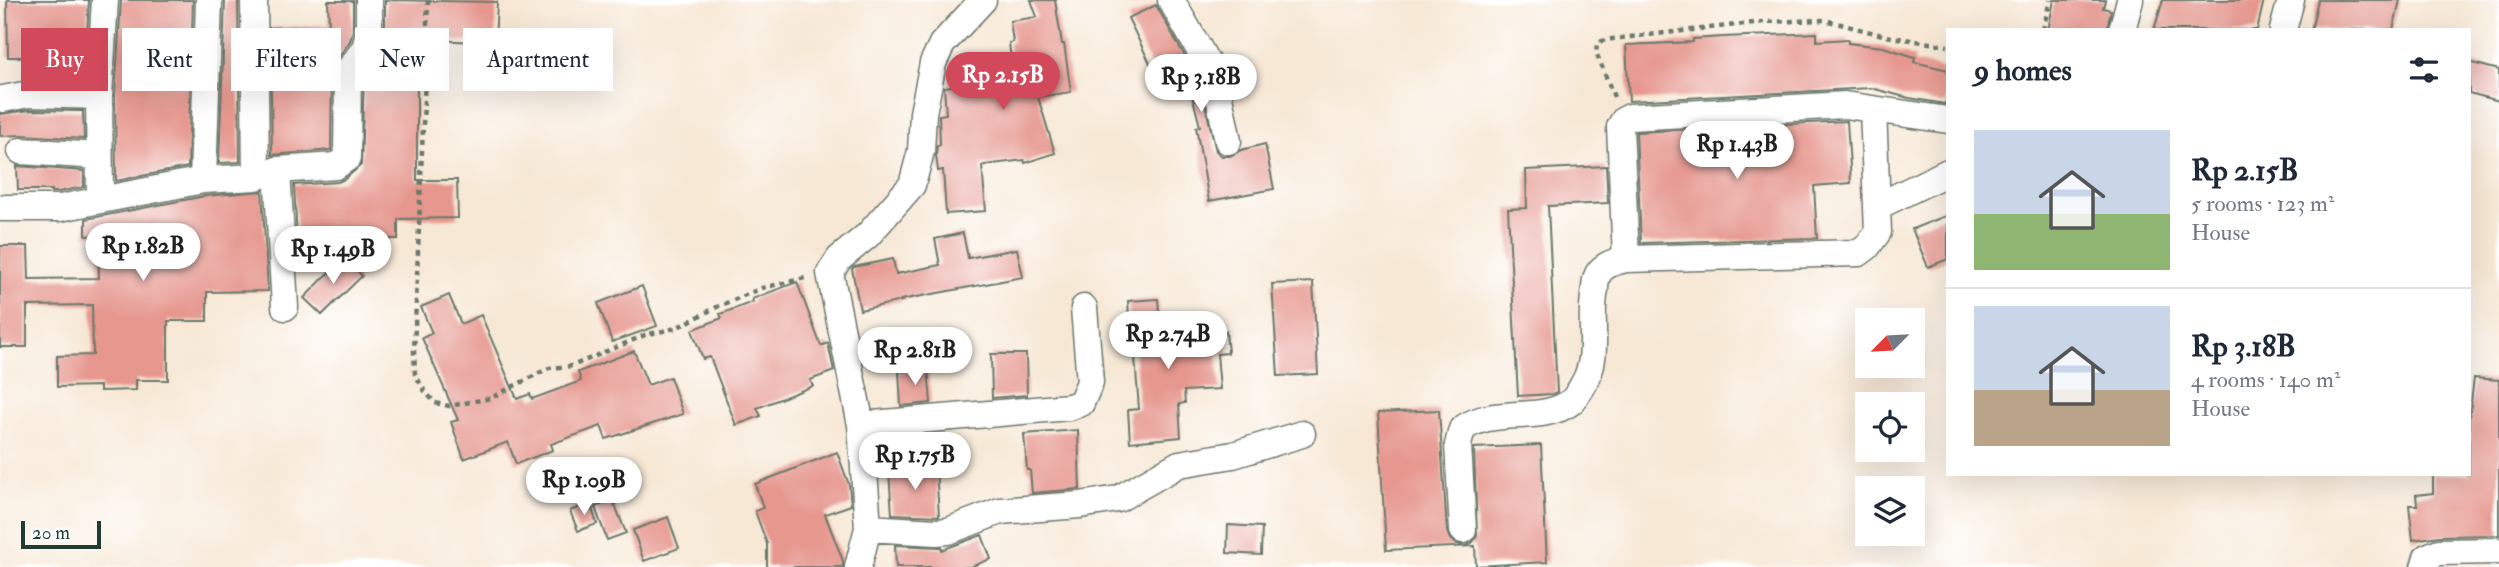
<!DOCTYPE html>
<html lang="en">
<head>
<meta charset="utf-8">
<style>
	:root { --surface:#fff; --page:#f2f2f3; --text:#1f2937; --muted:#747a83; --line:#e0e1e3; --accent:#d1495b }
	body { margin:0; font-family:"IM FELL Double Pica",serif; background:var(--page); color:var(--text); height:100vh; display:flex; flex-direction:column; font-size:26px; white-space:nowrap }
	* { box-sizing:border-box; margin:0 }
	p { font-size:23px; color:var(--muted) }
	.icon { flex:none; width:38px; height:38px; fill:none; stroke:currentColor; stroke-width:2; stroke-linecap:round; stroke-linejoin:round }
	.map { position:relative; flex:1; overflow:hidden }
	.side { position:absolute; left:1946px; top:28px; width:525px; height:448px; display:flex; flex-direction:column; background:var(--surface); border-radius:0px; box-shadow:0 7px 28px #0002 }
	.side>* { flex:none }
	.guide { position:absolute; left:21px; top:28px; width:665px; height:63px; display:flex; gap:14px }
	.needle { width:46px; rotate:246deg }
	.tools { position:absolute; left:1855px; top:308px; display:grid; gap:14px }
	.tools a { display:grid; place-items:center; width:70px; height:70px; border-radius:0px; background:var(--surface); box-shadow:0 7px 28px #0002; font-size:35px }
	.scale { position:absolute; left:21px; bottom:18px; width:80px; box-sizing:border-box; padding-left:7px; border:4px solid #1f3d34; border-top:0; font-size:19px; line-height:24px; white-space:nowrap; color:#1f3d34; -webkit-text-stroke:5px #fff; paint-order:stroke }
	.price { position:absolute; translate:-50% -60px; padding:0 16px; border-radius:24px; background:#fff; color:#222; font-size:23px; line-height:46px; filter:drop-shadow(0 2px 4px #0008) }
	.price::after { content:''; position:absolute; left:50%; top:42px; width:21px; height:16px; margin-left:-10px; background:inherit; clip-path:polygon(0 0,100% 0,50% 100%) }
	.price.active { background:var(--accent); color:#fff }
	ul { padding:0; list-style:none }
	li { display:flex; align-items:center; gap:21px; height:175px; padding:0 28px }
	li+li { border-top:2px solid var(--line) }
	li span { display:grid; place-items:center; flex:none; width:196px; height:140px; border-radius:0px; color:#555 }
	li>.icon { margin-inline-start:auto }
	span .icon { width:84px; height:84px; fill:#fffc; stroke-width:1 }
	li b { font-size:30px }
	h2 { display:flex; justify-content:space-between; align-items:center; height:84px; padding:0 28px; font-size:30px }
	.pill { padding:0 24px; border-radius:0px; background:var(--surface); box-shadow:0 7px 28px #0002; font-size:24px; line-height:63px }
	.pill.active { background:var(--accent); color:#fff }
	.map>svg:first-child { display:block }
	.building { fill:#e6978e }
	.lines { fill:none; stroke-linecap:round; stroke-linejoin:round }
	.street-casing { stroke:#6b796c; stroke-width:29 }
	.path { stroke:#6b796c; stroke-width:4.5; stroke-dasharray:5 5; stroke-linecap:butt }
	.street { stroke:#fff; stroke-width:26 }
</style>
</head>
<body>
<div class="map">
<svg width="2499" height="567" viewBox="0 0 2499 567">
	<rect width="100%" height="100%" fill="#fff"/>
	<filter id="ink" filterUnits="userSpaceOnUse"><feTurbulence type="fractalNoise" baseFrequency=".0143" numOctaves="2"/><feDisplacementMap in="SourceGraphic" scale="14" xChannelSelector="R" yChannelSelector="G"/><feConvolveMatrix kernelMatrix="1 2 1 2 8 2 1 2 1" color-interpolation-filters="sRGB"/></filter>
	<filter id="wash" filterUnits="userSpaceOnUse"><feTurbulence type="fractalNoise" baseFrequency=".00686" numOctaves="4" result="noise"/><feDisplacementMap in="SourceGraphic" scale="28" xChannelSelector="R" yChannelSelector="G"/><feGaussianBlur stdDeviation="1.57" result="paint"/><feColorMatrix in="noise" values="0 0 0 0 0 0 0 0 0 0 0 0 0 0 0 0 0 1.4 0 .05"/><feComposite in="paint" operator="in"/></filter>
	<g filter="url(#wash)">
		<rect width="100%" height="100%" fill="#f7e8d5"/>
		<g id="blocks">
			<path class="building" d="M 7,0 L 89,0 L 84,80 L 42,79 L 42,57 L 8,57 Z
				M 121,0 L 193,0 L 188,167 L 116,181 L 115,96 Z
				M 225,0 L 238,0 L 240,162 L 219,163 Z
				M 385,0 L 497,2 L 495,43 L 417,39 L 417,180 L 457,180 L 458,218 L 398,219 L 398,239 L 329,239 L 344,255 L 298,256 L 294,185 L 338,182 L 345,179 L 361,165 L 364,76 L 380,52 L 385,32 Z
				M 1031,0 L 1055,0 L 1062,44 L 1064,44 L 1071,92 L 1038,97 L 1055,153 L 1025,163 L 1024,160 L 985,165 L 982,166 L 986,211 L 946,214 L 943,170 L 938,171 L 936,155 L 937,146 L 940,145 L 939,115 L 946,114 L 944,87 L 974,83 L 975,88 L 1014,83 L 1009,43 L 1013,42 L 1010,21 L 1037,17 Z
				M 2054,0 L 2105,0 L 2103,8 L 2111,10 L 2107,30 L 2048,30 Z
				M 2163,0 L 2264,0 L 2257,30 L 2154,30 Z
				M 2318,0 L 2400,0 L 2393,30 L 2311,30 Z
				M 328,1 L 353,1 L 353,30 L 350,41 L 335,62 L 332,71 L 331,150 L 272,155 L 270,28 L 329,25 Z
				M 1156,5 L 1200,83 L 1216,151 L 1222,156 L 1230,156 L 1241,150 L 1265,144 L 1274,189 L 1209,201 L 1196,127 L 1200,126 L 1187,76 L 1162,88 L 1128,18 Z
				M 1817,33 L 1817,41 L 1848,39 L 1848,43 L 1883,47 L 1915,57 L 1914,62 L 1948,70 L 1948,93 L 1945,104 L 1909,98 L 1871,88 L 1629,101 L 1626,45 L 1693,42 L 1693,39 L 1723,37 Z
				M 2469,62 L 2499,70 L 2499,101 L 2469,93 Z
				M 30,110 L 83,111 L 84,139 L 22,135 L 0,136 L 0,114 Z
				M 1847,121 L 1851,183 L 1814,186 L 1817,238 L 1641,243 L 1636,132 Z
				M 17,166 L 84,171 L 84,187 L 58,192 L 52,192 L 52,190 L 18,190 Z
				M 1606,166 L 1608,203 L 1548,206 L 1557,392 L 1552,394 L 1518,396 L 1508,209 L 1527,208 L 1526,170 Z
				M 262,191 L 268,291 L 207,292 L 207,321 L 168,321 L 168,380 L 136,380 L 136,390 L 100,391 L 100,386 L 57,387 L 57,356 L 93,355 L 92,305 L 27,306 L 27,347 L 0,347 L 0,246 L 28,246 L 29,279 L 99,278 L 98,235 L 86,236 L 86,219 L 205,196 Z
				M 1948,215 L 1948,259 L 1928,267 L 1912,229 Z
				M 963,233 L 968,258 L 1017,249 L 1023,277 L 901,300 L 902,301 L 860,310 L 852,269 L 854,267 L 893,259 L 896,274 L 940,265 L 935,239 Z
				M 345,256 L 362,276 L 322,315 L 304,298 Z
				M 797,282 L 821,346 L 828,343 L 834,371 L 810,380 L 813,386 L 757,408 L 761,416 L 736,425 L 710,357 L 703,359 L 692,330 L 722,318 L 720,314 L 753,302 L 752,299 Z
				M 1313,282 L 1318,374 L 1278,376 L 1272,284 Z
				M 642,286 L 657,326 L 612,342 L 598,303 Z
				M 449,295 L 461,324 L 481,315 L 517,399 L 530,394 L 532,399 L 581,381 L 578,372 L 634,351 L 648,385 L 670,377 L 683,414 L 606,439 L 601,426 L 551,444 L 553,450 L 516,464 L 508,442 L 464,459 L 451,422 L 458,420 L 422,338 L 432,333 L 421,307 Z
				M 1158,299 L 1161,336 L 1226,331 L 1228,353 L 1217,354 L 1220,389 L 1184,391 L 1185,403 L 1179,404 L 1181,437 L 1130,442 L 1128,410 L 1139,409 L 1133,332 L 1130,332 L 1128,301 Z
				M 991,354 L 1026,354 L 1027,395 L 992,398 Z
				M 928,369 L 931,403 L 901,406 L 899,371 Z
				M 2474,378 L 2499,380 L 2499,535 L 2439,536 L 2413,540 L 2409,505 L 2417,505 L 2416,495 L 2433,493 L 2433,474 L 2469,474 L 2469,419 Z
				M 1439,410 L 1447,531 L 1450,539 L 1457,544 L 1465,546 L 1472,543 L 1477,536 L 1474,448 L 1541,445 L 1547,562 L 1476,566 L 1475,546 L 1386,550 L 1378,413 Z
				M 1078,430 L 1080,489 L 1032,493 L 1030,470 L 1027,470 L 1024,434 Z
				M 837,452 L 849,485 L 851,505 L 825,514 L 843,561 L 843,567 L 767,567 L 767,544 L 755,511 L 763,508 L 755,484 Z
				M 936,468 L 939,516 L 892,514 L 889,472 Z
				M 613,500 L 626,533 L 607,540 L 595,507 Z
				M 590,503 L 597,524 L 578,531 L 570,511 Z
				M 668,517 L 679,548 L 644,561 L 633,530 Z
				M 1228,525 L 1262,527 L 1261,555 L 1227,553 Z
				M 982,535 L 991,559 L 970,567 L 896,567 L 895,545 L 941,547 L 942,550 Z"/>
		</g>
	</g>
	<g filter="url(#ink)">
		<use href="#blocks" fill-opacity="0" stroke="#6b796c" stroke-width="2"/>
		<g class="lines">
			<defs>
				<path id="street" d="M 254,0 L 256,177
					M 1171,0 L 1215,77 L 1228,141
					M 2122,30 L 2130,0
					M 2283,30 L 2291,0
					M 3,99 L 29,94 L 99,96
					M 21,151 L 99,156
					M 277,170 L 285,307
					M 203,180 L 209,0
					M 100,199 L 99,96 L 105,0
					M 1878,206 L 1948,172
					M 0,208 L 60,208 L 203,180 L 256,177 L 277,170 L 336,166 L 347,158 L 348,71 L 365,48 L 369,32 L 369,0
					M 1626,259 L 1620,127 L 1624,120 L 1630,117 L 1845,105 L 1948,120
					M 861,425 L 1069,407 L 1081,403 L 1090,382 L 1084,308
					M 868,528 L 936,532 L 948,531 L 1000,511 L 1080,505 L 1118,499 L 1179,464 L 1233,455 L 1302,434
					M 1463,530 L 1458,445 L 1462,429 C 1492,406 1541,424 1571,402 C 1575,399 1580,390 1583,385 C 1601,356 1588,321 1595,290 C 1595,286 1596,278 1598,274 C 1603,265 1616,261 1626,259 L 1859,253 L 1867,247 L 1878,232 L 1873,110
					M 858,567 L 868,528 L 861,425 L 830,273 L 839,259 L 868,235 L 912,185 L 921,151 L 923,113 L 933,63 L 942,44 L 983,0
					M 2424,567 L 2427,557 L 2439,552 L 2499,551"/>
			</defs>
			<use href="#street" class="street-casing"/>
			<path class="path" d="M 428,0 L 414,351 L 415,374 L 424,390 L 435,403 L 449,406 L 491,398 L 549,368 L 572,366 L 645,335 L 676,328 L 717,307 L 762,288 L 805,278
				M 2043,30 L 2050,0
				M 1614,97 L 1596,52 L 1597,45 L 1602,41 L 1612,39 L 1763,22 L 1825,20 L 1886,36 L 1948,46"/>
			<use href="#street" class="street"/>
		</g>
	</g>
</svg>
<div class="tools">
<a><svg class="needle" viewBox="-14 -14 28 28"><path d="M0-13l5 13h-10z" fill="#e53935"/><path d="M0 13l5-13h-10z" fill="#747a83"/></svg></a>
<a><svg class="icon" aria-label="locate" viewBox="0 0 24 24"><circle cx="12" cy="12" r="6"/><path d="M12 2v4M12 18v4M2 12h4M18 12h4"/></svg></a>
<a><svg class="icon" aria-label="layers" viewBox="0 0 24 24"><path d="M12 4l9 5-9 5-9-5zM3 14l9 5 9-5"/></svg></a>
</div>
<div class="scale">20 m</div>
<b class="price active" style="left:1003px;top:112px">Rp 2.15B</b>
<b class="price" style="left:1201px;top:114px">Rp 3.18B</b>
<b class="price" style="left:1737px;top:181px">Rp 1.43B</b>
<b class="price" style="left:143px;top:283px">Rp 1.82B</b>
<b class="price" style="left:333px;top:286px">Rp 1.49B</b>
<b class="price" style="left:1168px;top:371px">Rp 2.74B</b>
<b class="price" style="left:915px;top:387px">Rp 2.81B</b>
<b class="price" style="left:915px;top:492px">Rp 1.75B</b>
<b class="price" style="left:584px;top:517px">Rp 1.09B</b>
<div class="guide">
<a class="pill active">Buy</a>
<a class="pill">Rent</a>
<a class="pill">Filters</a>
<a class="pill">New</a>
<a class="pill">Apartment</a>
</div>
<section class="side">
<h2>9 homes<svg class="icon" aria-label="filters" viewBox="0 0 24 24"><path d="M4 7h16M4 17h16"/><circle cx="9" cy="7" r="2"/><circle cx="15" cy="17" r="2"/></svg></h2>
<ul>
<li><span style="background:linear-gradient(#c9d6e8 60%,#8fb573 0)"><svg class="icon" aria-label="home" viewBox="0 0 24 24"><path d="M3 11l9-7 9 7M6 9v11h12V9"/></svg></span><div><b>Rp 2.15B</b><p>5 rooms · 123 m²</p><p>House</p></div></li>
<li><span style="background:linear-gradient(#c9d6e8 60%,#b9a48a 0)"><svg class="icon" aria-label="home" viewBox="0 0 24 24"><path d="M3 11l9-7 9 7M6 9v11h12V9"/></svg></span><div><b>Rp 3.18B</b><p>4 rooms · 140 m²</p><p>House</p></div></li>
</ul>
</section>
</div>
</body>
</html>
